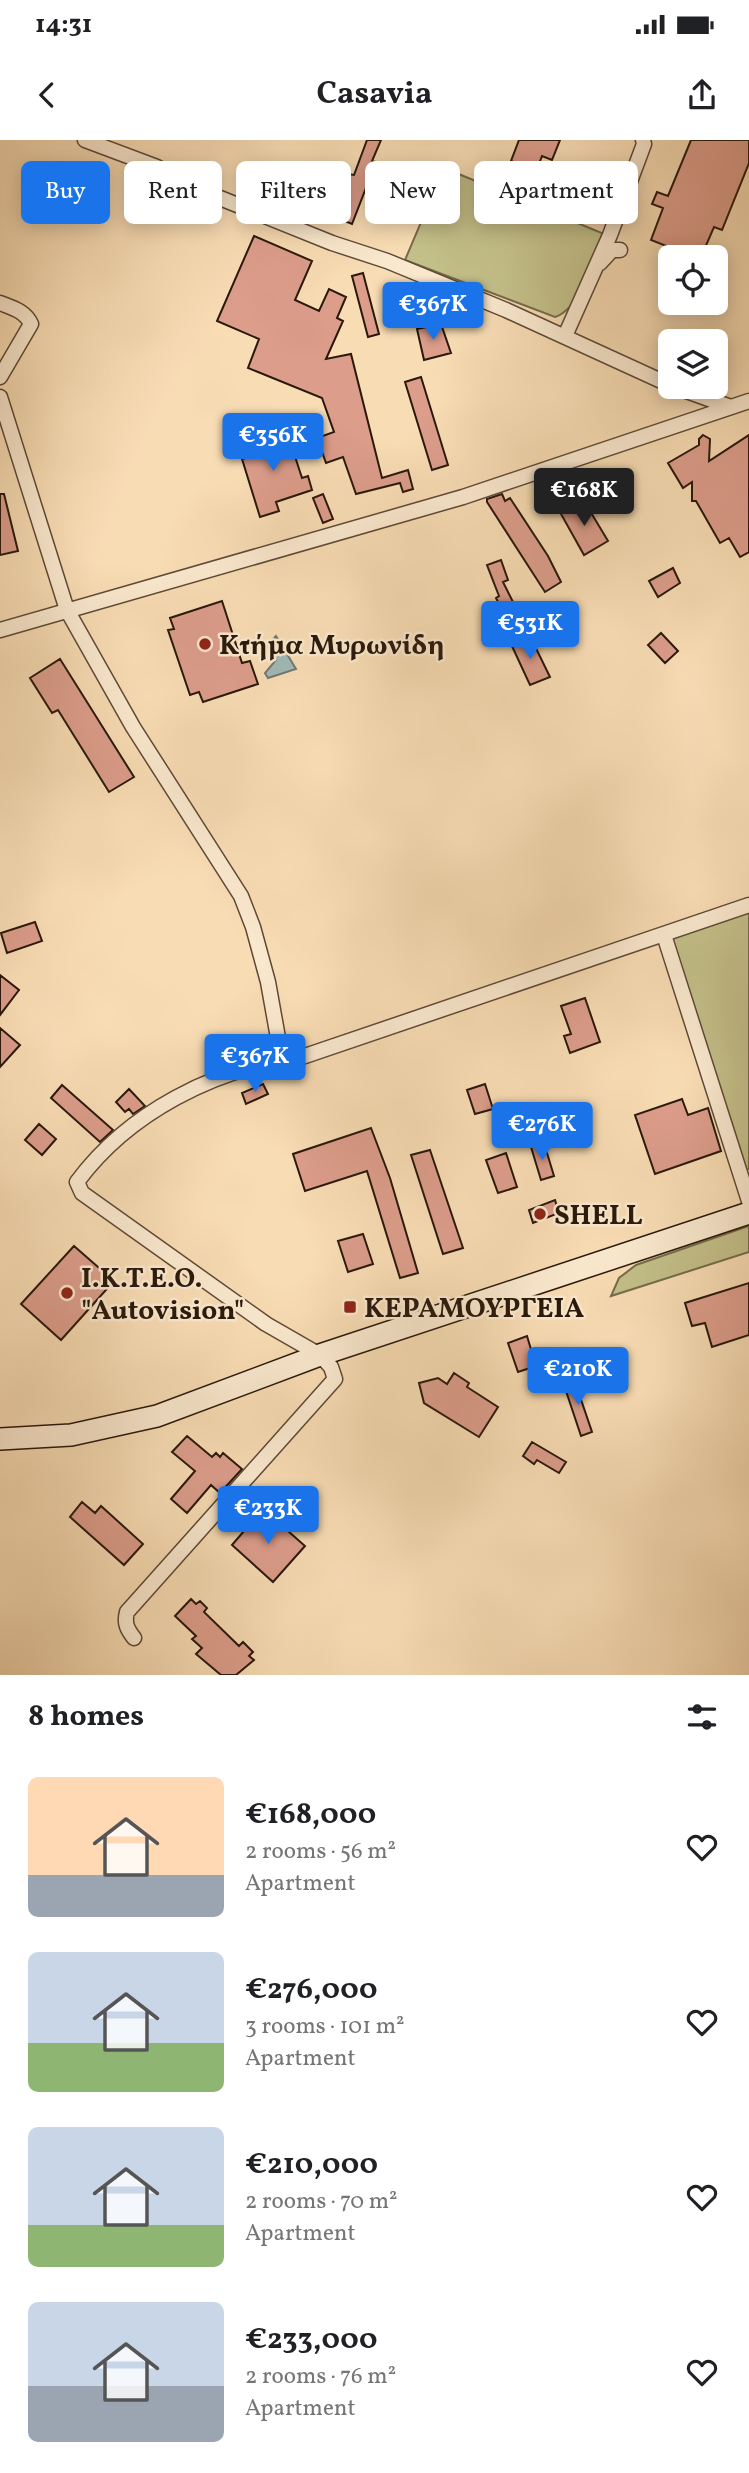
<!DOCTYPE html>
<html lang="en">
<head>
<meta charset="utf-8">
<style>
	:root { --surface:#fff; --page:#f6f6f6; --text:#202124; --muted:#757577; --accent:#1a73e8 }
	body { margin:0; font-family:Vollkorn,serif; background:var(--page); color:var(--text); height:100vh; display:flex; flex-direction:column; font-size:26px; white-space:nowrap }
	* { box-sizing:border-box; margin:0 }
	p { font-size:23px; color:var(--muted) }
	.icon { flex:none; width:38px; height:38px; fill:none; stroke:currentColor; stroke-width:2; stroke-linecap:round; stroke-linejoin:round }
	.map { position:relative; height:1535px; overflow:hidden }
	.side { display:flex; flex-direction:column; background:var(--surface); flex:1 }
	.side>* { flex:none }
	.banner { position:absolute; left:21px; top:21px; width:707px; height:63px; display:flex; gap:14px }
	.fabs { position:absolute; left:658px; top:105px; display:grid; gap:14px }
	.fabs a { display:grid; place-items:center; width:70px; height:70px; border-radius:10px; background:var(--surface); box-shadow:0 4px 18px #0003; font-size:35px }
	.price { position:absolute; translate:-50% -60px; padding:0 16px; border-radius:7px; background:var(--accent); color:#fff; font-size:23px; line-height:46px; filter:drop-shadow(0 2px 4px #0008) }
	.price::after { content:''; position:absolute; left:50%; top:42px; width:21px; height:16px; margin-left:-10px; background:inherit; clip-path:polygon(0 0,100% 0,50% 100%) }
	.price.on { background:#222; color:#fff }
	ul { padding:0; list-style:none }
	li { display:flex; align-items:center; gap:21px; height:175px; padding:0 28px }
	li span { display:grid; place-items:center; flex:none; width:196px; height:140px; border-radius:10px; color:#555 }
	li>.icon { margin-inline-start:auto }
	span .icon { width:84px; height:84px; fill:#fffc; stroke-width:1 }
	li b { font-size:30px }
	h2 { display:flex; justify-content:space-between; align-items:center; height:84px; padding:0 28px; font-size:30px }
	.tag { padding:0 24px; border-radius:10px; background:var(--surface); box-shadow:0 4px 18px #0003; font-size:24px; line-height:63px }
	.tag.on { background:var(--accent); color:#fff }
	.status { display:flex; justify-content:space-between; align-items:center; height:49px; padding:0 35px; background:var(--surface); direction:ltr }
	.status svg { height:19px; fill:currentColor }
	header { display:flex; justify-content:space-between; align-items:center; height:91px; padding:0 28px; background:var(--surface); font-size:32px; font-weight:700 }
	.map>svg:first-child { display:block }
	.green { fill:#c3bf89; stroke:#766c4a; stroke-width:2 }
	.water { fill:#a0b9b6; stroke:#707972; stroke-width:2 }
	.building { fill:#dc9d8b; stroke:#29180b; stroke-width:2 }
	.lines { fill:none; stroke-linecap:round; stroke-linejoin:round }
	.street-casing { stroke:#5d4935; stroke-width:17 }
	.secondary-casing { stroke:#29180b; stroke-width:24 }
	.street { stroke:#fae8ce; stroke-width:14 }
	.secondary { stroke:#fae8ce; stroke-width:21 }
	.poi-dot { fill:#8f2418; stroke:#fae8ce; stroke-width:2.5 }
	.labels { text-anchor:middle; stroke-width:5; stroke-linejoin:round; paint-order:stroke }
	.poi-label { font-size:28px; font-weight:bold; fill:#29180b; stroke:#fae8ce; text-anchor:start }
</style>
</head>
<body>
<div class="status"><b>14:31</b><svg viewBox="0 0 49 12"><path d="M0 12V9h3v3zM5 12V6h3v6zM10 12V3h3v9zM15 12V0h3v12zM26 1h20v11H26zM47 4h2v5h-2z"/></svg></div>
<header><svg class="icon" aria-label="back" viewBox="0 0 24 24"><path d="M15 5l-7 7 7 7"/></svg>Casavia<svg class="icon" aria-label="share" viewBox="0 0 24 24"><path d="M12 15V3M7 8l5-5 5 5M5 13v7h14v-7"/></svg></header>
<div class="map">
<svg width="749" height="1535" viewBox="0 0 749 1535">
	<rect width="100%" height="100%" fill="#f8dcb4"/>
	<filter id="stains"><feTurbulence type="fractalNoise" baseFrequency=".00286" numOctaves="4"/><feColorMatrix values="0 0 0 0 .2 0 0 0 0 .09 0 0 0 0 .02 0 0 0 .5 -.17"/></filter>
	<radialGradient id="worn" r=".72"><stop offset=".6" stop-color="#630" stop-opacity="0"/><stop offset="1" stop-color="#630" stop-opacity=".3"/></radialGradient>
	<path class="green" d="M 444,28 L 609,96 C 597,118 579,170 555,177 L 405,120 Z
		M 749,771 L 749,1029 L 743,1032 L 668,797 Z
		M 749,1086 L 749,1112 L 611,1156 L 619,1138 L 636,1125 Z"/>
	<path class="water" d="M 276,496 L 296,529 L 268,538 L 265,533 L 276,520 L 267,506 Z"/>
	<path class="building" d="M 367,0 L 381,0 L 372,21 L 376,22 L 352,84 L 332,76 L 341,52 L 334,49 L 341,33 L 354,35 Z
		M 519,0 L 560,0 L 552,20 L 542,16 L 533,40 L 518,34 L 521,25 L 511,21 Z
		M 691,0 L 749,0 L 749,23 L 722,90 L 714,87 L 701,117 L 694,117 L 651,100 L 663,68 L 652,64 L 657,52 L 668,56 Z
		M 254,96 L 312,121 L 295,160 L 319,171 L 329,149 L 346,157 L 337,178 L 343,181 L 326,219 L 351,214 L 382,338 L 408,330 L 413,349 L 403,352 L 400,343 L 356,354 L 343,317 L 326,323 L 317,298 L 334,292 L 322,258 L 248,228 L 259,199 L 217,181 Z
		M 363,133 L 379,194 L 368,197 L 352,136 Z
		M 441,184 L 451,213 L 424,220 L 417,189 Z
		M 421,237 L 448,325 L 432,330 L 405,242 Z
		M 274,290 L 280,308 L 291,304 L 302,338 L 308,336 L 312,350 L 276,362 L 279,371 L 260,377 L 242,319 L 252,316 L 246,299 Z
		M 703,295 L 710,299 L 709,321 L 749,295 L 749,412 L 740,417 L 729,398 L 720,403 L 696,361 L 692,361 L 692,342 L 683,348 L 668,323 L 699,305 L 699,299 Z
		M 0,354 L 4,354 L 18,411 L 0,415 Z
		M 323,354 L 333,379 L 323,383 L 313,358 Z
		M 502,354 L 505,361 L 510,358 L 548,416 L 561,442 L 545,452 L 487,362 L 487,359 Z
		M 584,361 L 608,401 L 584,415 L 561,374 Z
		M 501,420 L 508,440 L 503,442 L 519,474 L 508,480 L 496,458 L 499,456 L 487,425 Z
		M 673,428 L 680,443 L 658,457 L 649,441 Z
		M 222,461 L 242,523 L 250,521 L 258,544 L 203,562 L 199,552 L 190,555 L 168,490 L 174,489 L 170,478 Z
		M 661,493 L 678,511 L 665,523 L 648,505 Z
		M 530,496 L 550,537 L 530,545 L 511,504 Z
		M 60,519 L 134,637 L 109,652 L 58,570 L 52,573 L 30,538 Z
		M 35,782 L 42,801 L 7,813 L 1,793 Z
		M 0,835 L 19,850 L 0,875 Z
		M 585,858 L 600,902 L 570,913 L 564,896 L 571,894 L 561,866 Z
		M 0,888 L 20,905 L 0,927 Z
		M 263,944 L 268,954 L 246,964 L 242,953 Z
		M 485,944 L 493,969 L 475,974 L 467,950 Z
		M 62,945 L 113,990 L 100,1002 L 51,958 Z
		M 129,949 L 145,966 L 133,974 L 129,969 L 125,972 L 116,962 Z
		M 682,959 L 688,975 L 708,968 L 721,1011 L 655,1034 L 635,975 Z
		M 532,983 L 536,998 L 519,1003 L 515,988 Z
		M 39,984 L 56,999 L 42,1015 L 25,1000 Z
		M 371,988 L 390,1038 L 418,1133 L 400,1138 L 367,1031 L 305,1051 L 293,1014 Z
		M 544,1003 L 554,1036 L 541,1040 L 531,1007 Z
		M 430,1010 L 463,1108 L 443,1114 L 411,1015 Z
		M 506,1013 L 517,1047 L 498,1053 L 486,1020 Z
		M 555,1060 L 559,1073 L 533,1083 L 529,1070 Z
		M 363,1094 L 373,1124 L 348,1132 L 338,1101 Z
		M 74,1106 L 114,1141 L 61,1200 L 21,1164 Z
		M 749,1143 L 749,1195 L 712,1207 L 705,1183 L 692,1186 L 685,1163 Z
		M 527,1196 L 536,1226 L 518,1232 L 508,1203 Z
		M 454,1233 L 469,1243 L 467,1247 L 498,1267 L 479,1297 L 424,1263 L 419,1243 L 438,1238 L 447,1244 Z
		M 574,1239 L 592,1292 L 581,1296 L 563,1242 Z
		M 187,1296 L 212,1317 L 216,1313 L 220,1317 L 223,1313 L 242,1329 L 220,1353 L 211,1345 L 187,1373 L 171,1359 L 195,1331 L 172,1312 Z
		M 532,1302 L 566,1322 L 559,1333 L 537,1320 L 534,1324 L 523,1316 Z
		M 82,1362 L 95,1373 L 101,1366 L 143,1404 L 124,1425 L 70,1377 Z
		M 263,1369 L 305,1406 L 273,1442 L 232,1405 Z
		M 191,1459 L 196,1464 L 200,1461 L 207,1468 L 204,1472 L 239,1506 L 243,1502 L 253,1512 L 249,1516 L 254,1520 L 236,1535 L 221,1535 L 196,1514 L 202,1508 L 192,1499 L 196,1496 L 175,1476 Z"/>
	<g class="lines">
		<defs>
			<path id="street" d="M 85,0 L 157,27 L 215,56 L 332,103 L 387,121 L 506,170 L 670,245
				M 600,123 L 612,110 L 620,110
				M 0,163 C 13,168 25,171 31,184 L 0,237
				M 565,196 L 610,95 L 644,4 L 643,0
				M 675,247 L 731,267
				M 0,257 L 67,470 L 133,587 L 241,756 L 253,787 L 268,842 L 282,920
				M 0,490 L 463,357 L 749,261
				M 664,795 L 749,1061
				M 134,1498 C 127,1489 124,1483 127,1472 L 335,1239 L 331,1227 L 320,1215 L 266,1184 L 82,1053 L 77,1042 C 128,973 215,928 299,918 L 749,765"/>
			<path id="secondary" d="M 0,1299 L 71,1295 L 157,1276 L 320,1215 L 749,1073"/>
		</defs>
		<use href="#street" class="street-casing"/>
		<use href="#secondary" class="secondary-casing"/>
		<use href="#street" class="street"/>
		<use href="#secondary" class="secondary"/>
	</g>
	<g class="poi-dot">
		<circle cx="205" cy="504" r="7"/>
		<circle cx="540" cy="1074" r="7"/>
		<circle cx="67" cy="1153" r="7"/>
		<rect x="343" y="1160" width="14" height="14" rx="3.5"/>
	</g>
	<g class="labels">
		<g class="poi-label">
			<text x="219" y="514">Κτήμα Μυρωνίδη</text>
			<text x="554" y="1084">SHELL</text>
			<text x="81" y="1147">I.Κ.Τ.Ε.Ο.<tspan x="81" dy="32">"Autovision"</tspan></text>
			<text x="364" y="1177">ΚΕΡΑΜΟΥΡΓΕΙΑ</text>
		</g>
	</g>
	<rect width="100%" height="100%" filter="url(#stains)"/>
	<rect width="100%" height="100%" fill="url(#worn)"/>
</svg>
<div class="fabs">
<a><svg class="icon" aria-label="locate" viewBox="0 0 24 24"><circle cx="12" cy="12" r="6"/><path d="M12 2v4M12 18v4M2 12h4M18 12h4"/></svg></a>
<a><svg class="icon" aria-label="layers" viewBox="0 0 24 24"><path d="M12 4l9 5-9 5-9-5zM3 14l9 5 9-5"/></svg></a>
</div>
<b class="price" style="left:433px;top:202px">€367K</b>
<b class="price" style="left:273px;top:333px">€356K</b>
<b class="price on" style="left:584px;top:388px">€168K</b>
<b class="price" style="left:530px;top:521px">€531K</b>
<b class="price" style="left:255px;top:954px">€367K</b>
<b class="price" style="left:542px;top:1022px">€276K</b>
<b class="price" style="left:578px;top:1267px">€210K</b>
<b class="price" style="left:268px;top:1406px">€233K</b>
<div class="banner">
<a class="tag on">Buy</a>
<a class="tag">Rent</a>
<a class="tag">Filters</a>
<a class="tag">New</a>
<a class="tag">Apartment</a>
</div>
</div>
<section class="side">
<h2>8 homes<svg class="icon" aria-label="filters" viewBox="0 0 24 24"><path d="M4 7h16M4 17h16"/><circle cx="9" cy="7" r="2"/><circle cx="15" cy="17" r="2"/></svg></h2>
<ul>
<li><span style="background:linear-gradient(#ffd9b3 70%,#9aa5b1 0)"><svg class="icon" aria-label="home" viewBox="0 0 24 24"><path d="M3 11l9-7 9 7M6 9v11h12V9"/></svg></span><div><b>€168,000</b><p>2 rooms · 56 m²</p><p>Apartment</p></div><svg class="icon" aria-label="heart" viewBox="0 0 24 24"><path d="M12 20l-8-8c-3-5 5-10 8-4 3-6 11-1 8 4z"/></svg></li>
<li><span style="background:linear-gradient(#c9d6e8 65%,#8fb573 0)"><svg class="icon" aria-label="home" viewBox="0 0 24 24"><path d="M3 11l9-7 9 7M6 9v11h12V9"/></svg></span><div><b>€276,000</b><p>3 rooms · 101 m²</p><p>Apartment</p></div><svg class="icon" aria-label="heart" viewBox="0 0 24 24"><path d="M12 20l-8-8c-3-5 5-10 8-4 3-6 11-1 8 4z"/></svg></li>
<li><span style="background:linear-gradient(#c9d6e8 70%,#8fb573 0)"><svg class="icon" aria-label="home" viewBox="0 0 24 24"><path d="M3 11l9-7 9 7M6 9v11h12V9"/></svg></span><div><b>€210,000</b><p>2 rooms · 70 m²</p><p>Apartment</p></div><svg class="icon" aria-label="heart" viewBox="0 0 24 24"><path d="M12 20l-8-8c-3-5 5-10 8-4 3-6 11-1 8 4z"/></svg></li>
<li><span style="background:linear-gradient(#c9d6e8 60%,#9aa5b1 0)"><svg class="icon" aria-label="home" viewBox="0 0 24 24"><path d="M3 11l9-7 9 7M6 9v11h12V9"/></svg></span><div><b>€233,000</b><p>2 rooms · 76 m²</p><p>Apartment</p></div><svg class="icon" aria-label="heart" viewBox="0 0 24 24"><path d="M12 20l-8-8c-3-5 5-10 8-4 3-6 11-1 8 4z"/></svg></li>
</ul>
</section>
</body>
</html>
